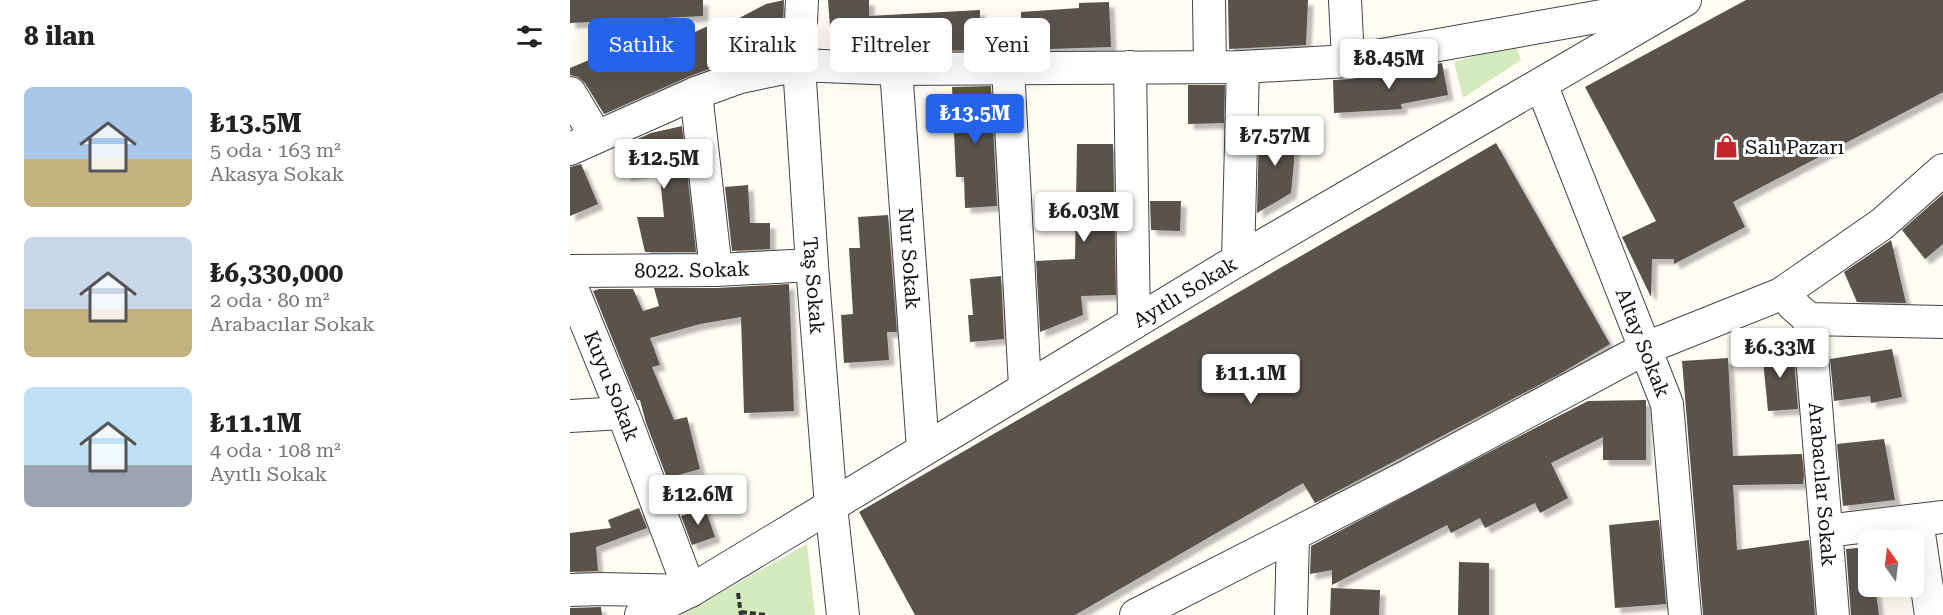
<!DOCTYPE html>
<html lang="tr">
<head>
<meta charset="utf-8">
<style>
	:root { --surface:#fff; --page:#f6f6f6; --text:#222; --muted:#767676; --accent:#2563eb }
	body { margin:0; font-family:"Roboto Serif",serif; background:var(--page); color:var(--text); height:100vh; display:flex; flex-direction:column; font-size:22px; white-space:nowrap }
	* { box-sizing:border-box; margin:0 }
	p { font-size:20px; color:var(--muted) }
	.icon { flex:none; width:33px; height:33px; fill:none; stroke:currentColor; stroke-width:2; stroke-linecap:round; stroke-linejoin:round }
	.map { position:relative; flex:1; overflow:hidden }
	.drawer { display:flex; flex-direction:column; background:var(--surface); width:570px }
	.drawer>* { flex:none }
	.guide { position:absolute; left:18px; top:18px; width:570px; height:54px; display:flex; gap:12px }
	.needle { width:39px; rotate:346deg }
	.fabs { position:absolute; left:1288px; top:531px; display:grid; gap:12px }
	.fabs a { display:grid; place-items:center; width:66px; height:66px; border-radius:9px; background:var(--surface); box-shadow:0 6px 24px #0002; font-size:30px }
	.price { position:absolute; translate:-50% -51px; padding:0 14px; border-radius:6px; background:#fff; color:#222; font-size:20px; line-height:39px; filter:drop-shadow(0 2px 3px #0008) }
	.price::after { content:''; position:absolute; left:50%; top:36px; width:18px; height:14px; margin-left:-9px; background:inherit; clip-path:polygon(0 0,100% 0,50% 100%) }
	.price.selected { background:var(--accent); color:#fff }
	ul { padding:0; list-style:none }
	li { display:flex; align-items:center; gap:18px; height:150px; padding:0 24px }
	li span { display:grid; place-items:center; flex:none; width:168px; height:120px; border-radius:9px; color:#555 }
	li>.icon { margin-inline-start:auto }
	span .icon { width:72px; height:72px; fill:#fffc; stroke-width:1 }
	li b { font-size:26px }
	h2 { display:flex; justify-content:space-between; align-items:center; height:72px; padding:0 24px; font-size:26px }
	.tag { padding:0 21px; border-radius:9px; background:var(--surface); box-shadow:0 6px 24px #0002; font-size:21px; line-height:54px }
	.tag.selected { background:var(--accent); color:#fff }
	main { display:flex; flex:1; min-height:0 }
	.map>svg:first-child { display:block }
	.green { fill:#d5ebbd }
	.building { fill:#5a524d; filter:url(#shadow) }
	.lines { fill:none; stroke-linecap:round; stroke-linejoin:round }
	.minor-casing { stroke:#444; stroke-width:34 }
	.path { stroke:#333; stroke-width:4; stroke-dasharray:6 3; stroke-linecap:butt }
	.minor { stroke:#fff; stroke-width:32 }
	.labels { text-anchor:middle; stroke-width:6; stroke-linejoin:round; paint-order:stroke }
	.poi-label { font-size:20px; fill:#111; stroke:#fff; text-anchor:start }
	.street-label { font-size:20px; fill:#111; stroke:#fff }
</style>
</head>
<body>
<main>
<section class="drawer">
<h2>8 ilan<svg class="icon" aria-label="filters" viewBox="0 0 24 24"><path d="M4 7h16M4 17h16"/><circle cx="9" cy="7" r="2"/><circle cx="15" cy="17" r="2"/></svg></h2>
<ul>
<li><span style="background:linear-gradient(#a9c7e8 60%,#c2b280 0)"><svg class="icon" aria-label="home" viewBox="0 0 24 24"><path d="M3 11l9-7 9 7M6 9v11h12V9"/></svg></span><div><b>₺13.5M</b><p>5 oda · 163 m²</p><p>Akasya Sokak</p></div></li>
<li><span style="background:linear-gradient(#c9d6e8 60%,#c2b280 0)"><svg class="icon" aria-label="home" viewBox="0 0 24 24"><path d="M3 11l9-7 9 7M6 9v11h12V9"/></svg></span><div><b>₺6,330,000</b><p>2 oda · 80 m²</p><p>Arabacılar Sokak</p></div></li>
<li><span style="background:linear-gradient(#bfe0f5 65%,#9aa5b1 0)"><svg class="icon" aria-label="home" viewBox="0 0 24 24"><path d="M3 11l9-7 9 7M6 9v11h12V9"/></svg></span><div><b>₺11.1M</b><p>4 oda · 108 m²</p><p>Ayıtlı Sokak</p></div></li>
</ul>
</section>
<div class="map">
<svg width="1373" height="615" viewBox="0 0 1373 615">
	<defs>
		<filter id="shadow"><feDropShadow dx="5.5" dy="5.5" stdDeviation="1.5" flood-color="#0004"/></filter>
	</defs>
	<rect width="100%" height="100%" fill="#fffdf5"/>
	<path class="green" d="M 945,45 L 951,60 L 893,98 L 884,62 Z
		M 237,544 L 245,615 L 111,615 Z"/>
	<path class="building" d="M 0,0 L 133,0 L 133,16 L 0,23 Z
		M 214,0 L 212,46 L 191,54 L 164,60 L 120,76 L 34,114 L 15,83 L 8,77 L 0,75 L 0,68 L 98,27 L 99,44 L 151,20 L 154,26 L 196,4 Z
		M 258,0 L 299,0 L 299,16 L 410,10 L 410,20 L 451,19 L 451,12 L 509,8 L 509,3 L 539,2 L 541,47 L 449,50 L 326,51 L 271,49 L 261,40 Z
		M 658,0 L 738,0 L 736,45 L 659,49 Z
		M 1176,0 L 1373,0 L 1373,92 L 1163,202 L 1175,227 L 1104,264 L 1104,259 L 1082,259 L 1081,297 L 1052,237 L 1086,221 L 1015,87 Z
		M 872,63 L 878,95 L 831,104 L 832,109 L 764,113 L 763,80 L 781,79 Z
		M 618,85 L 655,85 L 654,123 L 618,124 Z
		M 421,86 L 427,206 L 395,208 L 394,177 L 386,177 L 382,87 Z
		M 112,126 L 126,252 L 75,252 L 67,217 L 94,217 L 89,168 L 56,176 L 49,147 L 81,133 Z
		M 689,132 L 724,132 L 724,162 L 721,193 L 687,213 Z
		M 926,143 L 1040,344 L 988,375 L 745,503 L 733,483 L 505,615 L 345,615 L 289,512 Z
		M 507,144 L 543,144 L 546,295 L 511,296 L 513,315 L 470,332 L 466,261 L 505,259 Z
		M 11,164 L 28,204 L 0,216 L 0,167 Z
		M 178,185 L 180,223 L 200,223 L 200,249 L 162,251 L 155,187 Z
		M 1373,194 L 1373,244 L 1355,259 L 1332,230 Z
		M 580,201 L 611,201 L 610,231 L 581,230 Z
		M 318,215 L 327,332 L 317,332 L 319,360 L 274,363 L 271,315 L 283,314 L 279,248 L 290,248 L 288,217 Z
		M 1321,240 L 1336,303 L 1287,302 L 1274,272 Z
		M 431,276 L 434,339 L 400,342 L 398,315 L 403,315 L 400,279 Z
		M 219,284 L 224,411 L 174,413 L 171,317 L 130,324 L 80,338 L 90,365 L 82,367 L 104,420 L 117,417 L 130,469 L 97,478 L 76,423 L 70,400 L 67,400 L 23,291 L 29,289 L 63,289 L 73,311 L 89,306 L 84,288 L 147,288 Z
		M 1223,347 L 1228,409 L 1198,411 L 1192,350 Z
		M 1322,349 L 1332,397 L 1301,403 L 1300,396 L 1264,401 L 1260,359 Z
		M 1158,358 L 1163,456 L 1232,454 L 1234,475 L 1233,484 L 1163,485 L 1167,550 L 1239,540 L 1245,615 L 1133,615 L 1112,361 Z
		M 1076,400 L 1076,460 L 1033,460 L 1033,437 L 981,463 L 998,498 L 970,513 L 965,503 L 915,528 L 910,518 L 881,533 L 877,525 L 762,585 L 762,570 L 740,574 L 741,546 L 969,426 L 1018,401 Z
		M 1314,439 L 1325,500 L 1273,506 L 1267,444 Z
		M 69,508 L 77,528 L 26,547 L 28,571 L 0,572 L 0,533 L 41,528 L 38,520 Z
		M 135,508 L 145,537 L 122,545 L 111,516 Z
		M 1089,520 L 1096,604 L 1045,608 L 1039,525 Z
		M 1299,547 L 1299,586 L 1305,586 L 1309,615 L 1281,615 L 1276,549 Z
		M 889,562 L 919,563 L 919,615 L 888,615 Z
		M 761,588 L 810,590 L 809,615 L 760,615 Z
		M 31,607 L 32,615 L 0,615 L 0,608 Z"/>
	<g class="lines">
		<defs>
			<g id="minor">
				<path id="s1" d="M 232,0 L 229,65 L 242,265 L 261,506 L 273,615"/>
				<path d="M 639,0 L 640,66"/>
				<path d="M 775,0 L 778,61"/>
				<path d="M 560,67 L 564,323"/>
				<path d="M 438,68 L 455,387"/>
				<path id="s2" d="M 326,69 L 353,449"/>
				<path id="s3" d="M 971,84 L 1097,404 L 1115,615"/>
				<path d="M 0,93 L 22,130"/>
				<path d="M 126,93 L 146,270"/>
				<path d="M 0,149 L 126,93 L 170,77 L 229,65 L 326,69 L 673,67 L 778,61 L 1094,5"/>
				<path d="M 668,260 L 673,67"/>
				<path id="s4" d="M 0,271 L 146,270 L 242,265"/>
				<path id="s5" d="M 0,283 L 53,413 L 120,591 L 31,589 L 0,590"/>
				<path d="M 1223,305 L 1239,319 L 1373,322"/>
				<path id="s6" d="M 1239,319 L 1263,615"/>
				<path d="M 0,416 L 53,413"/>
				<path d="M 1347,520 L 1361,615"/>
				<path d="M 1256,531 L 1373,517"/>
				<path id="s7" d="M 71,615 L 120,591 L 668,260 L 1115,0"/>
				<path d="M 566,615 L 836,477 L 1076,348 L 1211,294 L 1312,224 L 1373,170"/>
				<path d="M 721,615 L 723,536"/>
			</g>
		</defs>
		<use href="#minor" class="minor-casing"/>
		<path class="path" d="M 168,593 L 171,615
			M 171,612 L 196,615"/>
		<use href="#minor" class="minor"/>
	</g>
	<defs>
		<symbol id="shop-bare" viewBox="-9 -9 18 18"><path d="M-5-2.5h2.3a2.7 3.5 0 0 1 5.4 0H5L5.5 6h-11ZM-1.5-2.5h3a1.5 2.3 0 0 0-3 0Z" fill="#c4262e" stroke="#fff" stroke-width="2.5" paint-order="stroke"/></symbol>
	</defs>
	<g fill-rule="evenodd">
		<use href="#shop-bare" x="1140" y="130" width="33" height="33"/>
	</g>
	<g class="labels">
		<g class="poi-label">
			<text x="1175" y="154">Salı Pazarı</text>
		</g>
		<g class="street-label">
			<text dy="7" stroke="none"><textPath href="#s2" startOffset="190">Nur Sokak</textPath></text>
			<text dy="7" stroke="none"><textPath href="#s4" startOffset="122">8022. Sokak</textPath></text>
			<text dy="7" stroke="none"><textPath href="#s1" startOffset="286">Taş Sokak</textPath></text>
			<text dy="7" stroke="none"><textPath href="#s7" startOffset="633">Ayıtlı Sokak</textPath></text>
			<text dy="7" stroke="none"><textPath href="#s3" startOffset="278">Altay Sokak</textPath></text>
			<text dy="7" stroke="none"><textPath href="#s5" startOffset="111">Kuyu Sokak</textPath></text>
			<text dy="7" stroke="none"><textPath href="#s6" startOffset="166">Arabacılar Sokak</textPath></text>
		</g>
	</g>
</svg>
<div class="fabs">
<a><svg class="needle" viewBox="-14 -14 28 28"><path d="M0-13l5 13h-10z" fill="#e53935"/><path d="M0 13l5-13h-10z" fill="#767676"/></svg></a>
</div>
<b class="price" style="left:819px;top:90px">₺8.45M</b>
<b class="price selected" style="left:405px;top:145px">₺13.5M</b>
<b class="price" style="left:705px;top:167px">₺7.57M</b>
<b class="price" style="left:94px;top:190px">₺12.5M</b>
<b class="price" style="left:514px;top:243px">₺6.03M</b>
<b class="price" style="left:1210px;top:379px">₺6.33M</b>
<b class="price" style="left:681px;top:405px">₺11.1M</b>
<b class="price" style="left:128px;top:526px">₺12.6M</b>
<div class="guide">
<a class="tag selected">Satılık</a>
<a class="tag">Kiralık</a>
<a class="tag">Filtreler</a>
<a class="tag">Yeni</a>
</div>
</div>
</main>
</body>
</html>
